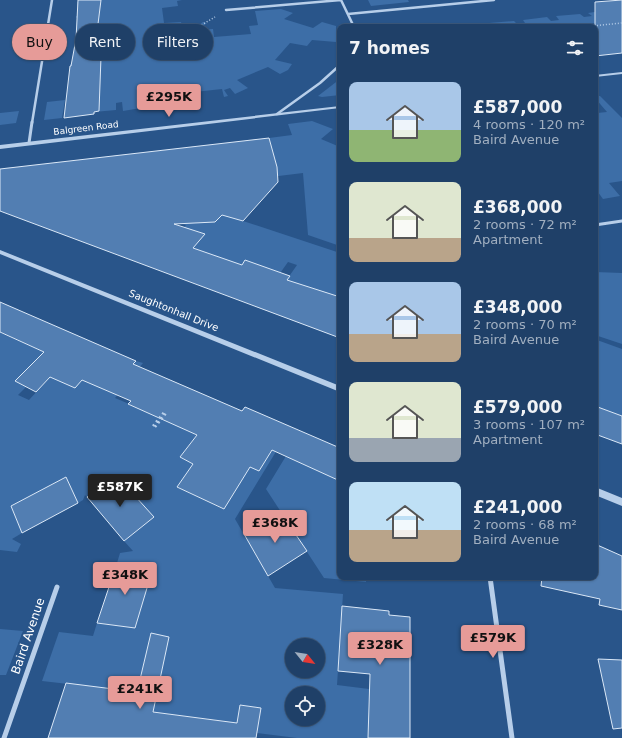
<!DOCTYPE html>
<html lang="en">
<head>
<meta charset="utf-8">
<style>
	:root { --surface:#1f4068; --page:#2c4b71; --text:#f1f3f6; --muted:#a1afc0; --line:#3c597c; --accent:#e69b98 }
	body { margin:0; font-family:"DejaVu Sans",sans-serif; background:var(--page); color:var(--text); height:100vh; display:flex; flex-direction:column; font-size:15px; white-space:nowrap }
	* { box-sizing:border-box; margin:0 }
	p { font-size:13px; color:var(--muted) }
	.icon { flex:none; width:22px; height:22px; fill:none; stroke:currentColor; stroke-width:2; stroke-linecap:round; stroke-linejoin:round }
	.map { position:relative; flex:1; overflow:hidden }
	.details { position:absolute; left:337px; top:24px; width:261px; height:556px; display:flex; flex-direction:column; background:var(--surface); border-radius:8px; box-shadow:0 1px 3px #0004,0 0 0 1px var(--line) }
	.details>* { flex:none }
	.top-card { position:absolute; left:12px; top:24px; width:265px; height:36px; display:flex; gap:8px }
	.needle { width:26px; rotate:120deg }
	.controls { position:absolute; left:285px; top:638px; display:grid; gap:8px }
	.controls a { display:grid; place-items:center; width:40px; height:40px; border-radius:50%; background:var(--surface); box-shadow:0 1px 3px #0004,0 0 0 1px var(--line); font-size:20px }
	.price { position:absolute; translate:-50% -34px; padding:0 9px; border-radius:4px; background:var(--accent); color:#111; font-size:13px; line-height:26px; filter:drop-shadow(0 1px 2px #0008) }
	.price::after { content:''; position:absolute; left:50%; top:24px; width:12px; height:9px; margin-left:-6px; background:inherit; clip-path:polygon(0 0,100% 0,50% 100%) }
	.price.selected { background:#222; color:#fff }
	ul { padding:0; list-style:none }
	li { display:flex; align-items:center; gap:12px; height:100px; padding:0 12px }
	li span { display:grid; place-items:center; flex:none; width:112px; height:80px; border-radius:8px; color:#555 }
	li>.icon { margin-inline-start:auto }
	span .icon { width:48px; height:48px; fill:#fffc; stroke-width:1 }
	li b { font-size:17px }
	h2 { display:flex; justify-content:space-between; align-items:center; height:48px; padding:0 12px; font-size:17px }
	.tag { padding:0 14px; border-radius:18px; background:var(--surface); box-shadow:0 1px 3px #0004,0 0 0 1px var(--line); font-size:14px; line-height:36px }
	.tag.selected { background:var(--accent); color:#111 }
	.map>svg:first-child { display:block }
	.green { fill:#3d6ea7; fill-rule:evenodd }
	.building { fill:#527eb2; stroke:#dbe8f7 }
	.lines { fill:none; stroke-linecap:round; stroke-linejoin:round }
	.path-far1 { stroke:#b7cee9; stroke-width:1.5; stroke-dasharray:1 2; stroke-linecap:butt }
	.path { stroke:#b7cee9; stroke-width:2.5; stroke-dasharray:2 3; stroke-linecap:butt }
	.minor-far2 { stroke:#b7cee9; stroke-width:2.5 }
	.minor-far1 { stroke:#b7cee9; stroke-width:3 }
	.minor { stroke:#b7cee9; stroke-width:5 }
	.tertiary { fill:#b7cee9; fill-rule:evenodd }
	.labels { text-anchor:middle; stroke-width:3.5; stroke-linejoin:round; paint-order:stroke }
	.far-street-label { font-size:9px; fill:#fff; stroke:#29558a }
	.street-label { font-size:10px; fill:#fff; stroke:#29558a }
	.near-street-label { font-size:12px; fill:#fff; stroke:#29558a }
</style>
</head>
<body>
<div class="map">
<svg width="622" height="738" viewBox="0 0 622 738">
	<rect width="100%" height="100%" fill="#29558a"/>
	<path class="green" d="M 101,0 L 182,0 L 177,1 L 178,6 L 162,8 L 164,23 L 181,22 L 183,29 L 195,28 L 203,22 L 207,23 L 198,30 L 213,29 L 214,37 L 251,34 L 249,26 L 258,25 L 255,11 L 281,9 L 293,13 L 284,19 L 313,28 L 322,22 L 336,26 L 336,42 L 312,40 L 307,46 L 290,43 L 275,60 L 292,64 L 288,70 L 280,74 L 268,67 L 237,80 L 248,88 L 235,94 L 230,88 L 224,90 L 228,96 L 224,97 L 222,89 L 140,98 L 141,108 L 123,111 L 122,102 L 116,103 L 116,110 L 94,112 L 69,80 L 100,77 L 101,71 L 88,72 L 89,64 L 70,66 L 70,64 L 75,64 L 106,24 L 96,25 L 79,17 L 76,18 L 76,16 L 100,14 L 98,4 L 77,6 L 77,2 Z
		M 368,0 L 408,0 L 409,2 L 371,6 Z
		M 601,11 L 622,20 L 560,27 L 489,27 L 492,26 L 489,23 L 514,21 L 517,24 L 525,23 L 523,20 L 547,17 L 551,21 L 559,20 L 556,16 L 580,14 L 584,17 L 592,16 L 588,13 Z
		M 340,79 L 340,95 L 322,97 L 318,96 Z
		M 596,96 L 600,96 L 622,118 L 622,181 L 609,183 L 620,196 L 603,199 L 595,188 L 595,111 L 597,113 L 607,112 L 595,98 Z
		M 65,100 L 62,118 L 44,120 L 47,102 Z
		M 19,111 L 16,123 L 0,125 L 0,113 Z
		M 312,121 L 333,129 L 321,139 L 340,147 L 340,246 L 308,235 L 303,173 L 181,188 L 237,219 L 340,253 L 340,313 L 283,285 L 297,265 L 288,262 L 278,276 L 245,261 L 236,271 L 207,253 L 193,248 L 163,250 L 186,225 L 0,172 L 4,168 L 16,167 L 15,174 L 272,149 L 269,138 L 292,135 L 288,124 Z
		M 595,272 L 622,273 L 622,344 L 598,336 L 597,340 L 622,349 L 622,416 L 595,406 Z
		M 0,325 L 1,333 L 44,352 L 15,381 L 26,387 L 18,395 L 29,400 L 50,377 L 84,377 L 110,392 L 136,361 L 143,363 L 115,398 L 198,433 L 180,457 L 193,464 L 177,487 L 223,509 L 236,490 L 229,457 L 259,471 L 287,425 L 291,427 L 235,519 L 275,588 L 343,594 L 337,685 L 369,689 L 368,738 L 297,738 L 257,733 L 261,708 L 240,705 L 236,730 L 224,721 L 153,712 L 164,660 L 145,658 L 132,712 L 130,691 L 42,681 L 59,632 L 93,636 L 97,623 L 135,628 L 153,568 L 117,563 L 120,553 L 133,551 L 124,541 L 154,517 L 116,475 L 102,485 L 93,504 L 85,495 L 83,500 L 78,503 L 66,477 L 11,506 L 22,533 L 12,539 L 21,544 L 17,552 L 0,550 ZM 292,645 L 318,645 L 318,671 L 292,671 ZM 292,693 L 318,693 L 318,719 L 292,719 Z
		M 286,456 L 340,481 L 340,577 L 366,577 L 366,582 L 324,578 L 266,489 Z
		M 0,629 L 23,631 L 6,675 L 0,675 Z"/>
	<path class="building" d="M 78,0 L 101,0 L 98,24 L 106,24 L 104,57 L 101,57 L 99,111 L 94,112 L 94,114 L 64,118 L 70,66 L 71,66 L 76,39 Z
		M 622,0 L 622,53 L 595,56 L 595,2 Z
		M 269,138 L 277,167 L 278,182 L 243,221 L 222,215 L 215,222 L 174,224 L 205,234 L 193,248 L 242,265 L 245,260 L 290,276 L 287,280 L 340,297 L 340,338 L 0,211 L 0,169 Z
		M 0,302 L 136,361 L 133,364 L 242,411 L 245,407 L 340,448 L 340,481 L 272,450 L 259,471 L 250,467 L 224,509 L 177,487 L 193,464 L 180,457 L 197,435 L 128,404 L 131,401 L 82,380 L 75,388 L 50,377 L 36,392 L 15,381 L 44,352 L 0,332 Z
		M 595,406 L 622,416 L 622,444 L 595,434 Z
		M 116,475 L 154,517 L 124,541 L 87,497 Z
		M 66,477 L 78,503 L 22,533 L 11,506 Z
		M 281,513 L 307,551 L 268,576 L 244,534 Z
		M 595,544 L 622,556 L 622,610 L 599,605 L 600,599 L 541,586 L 542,577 L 595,577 Z
		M 117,563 L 153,568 L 135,628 L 97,623 Z
		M 342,606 L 389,611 L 389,615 L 410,617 L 410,738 L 368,738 L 370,674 L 338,671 Z
		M 151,633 L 169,637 L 153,712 L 237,723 L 240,705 L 261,708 L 256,738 L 48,738 L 66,683 L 137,692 Z
		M 598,659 L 622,660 L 622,728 L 613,729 Z"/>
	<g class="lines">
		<path class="path-far1" d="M 582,27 L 622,23
			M 168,45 L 215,17"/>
		<path class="path" d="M 153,426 L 165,411
			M 155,427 L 167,412"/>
		<path class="minor-far2" d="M 341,0 L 354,27
			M 226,10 L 341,0
			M 348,14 L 494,0
			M 277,114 L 320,83 L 340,65
			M 32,123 L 52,0"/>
		<path class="minor-far1" d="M 29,143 L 32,122
			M 595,225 L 622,221"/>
		<path class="minor" d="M 490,577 L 512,738
			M 4,738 L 57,587"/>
		<path class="tertiary" d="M 622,72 L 622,74 L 595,77 L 595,75 Z
			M 340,106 L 340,108 L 0,149 L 0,145 Z
			M 0,250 L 340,386 L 340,392 L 0,254 Z
			M 595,487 L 622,498 L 622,506 L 595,495 Z"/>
	</g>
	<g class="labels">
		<g class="far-street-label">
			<text transform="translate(86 128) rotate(-7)" y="3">Balgreen Road</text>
		</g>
		<g class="street-label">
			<text transform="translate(174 310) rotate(22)" y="4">Saughtonhall Drive</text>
		</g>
		<g class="near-street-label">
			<text transform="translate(28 636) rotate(-71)" y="4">Baird Avenue</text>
		</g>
	</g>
</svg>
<div class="controls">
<a><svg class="needle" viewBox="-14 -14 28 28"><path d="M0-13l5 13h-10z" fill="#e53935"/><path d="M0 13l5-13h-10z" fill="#a1afc0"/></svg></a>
<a><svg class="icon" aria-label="locate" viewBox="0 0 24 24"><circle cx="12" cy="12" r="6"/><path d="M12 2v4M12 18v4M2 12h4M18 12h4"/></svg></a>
</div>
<b class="price" style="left:169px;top:118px">£295K</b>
<b class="price selected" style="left:120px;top:508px">£587K</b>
<b class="price" style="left:275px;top:544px">£368K</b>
<b class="price" style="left:125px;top:596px">£348K</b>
<b class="price" style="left:493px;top:659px">£579K</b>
<b class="price" style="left:380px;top:666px">£328K</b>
<b class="price" style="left:140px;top:710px">£241K</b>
<div class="top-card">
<a class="tag selected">Buy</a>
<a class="tag">Rent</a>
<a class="tag">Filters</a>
</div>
<section class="details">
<h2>7 homes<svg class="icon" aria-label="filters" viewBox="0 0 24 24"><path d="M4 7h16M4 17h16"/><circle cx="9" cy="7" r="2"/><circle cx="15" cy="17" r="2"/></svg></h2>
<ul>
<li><span style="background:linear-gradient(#a9c7e8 60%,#8fb573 0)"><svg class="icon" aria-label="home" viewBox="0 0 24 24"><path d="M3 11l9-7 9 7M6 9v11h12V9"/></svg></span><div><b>£587,000</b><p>4 rooms · 120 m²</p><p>Baird Avenue</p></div></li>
<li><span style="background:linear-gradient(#dfe7d0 70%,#b9a48a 0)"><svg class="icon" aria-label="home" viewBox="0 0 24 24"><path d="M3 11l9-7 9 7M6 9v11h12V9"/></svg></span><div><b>£368,000</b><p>2 rooms · 72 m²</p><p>Apartment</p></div></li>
<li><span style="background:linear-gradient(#a9c7e8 65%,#b9a48a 0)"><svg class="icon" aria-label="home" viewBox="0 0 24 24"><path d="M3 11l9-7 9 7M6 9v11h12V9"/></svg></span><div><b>£348,000</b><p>2 rooms · 70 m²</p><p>Baird Avenue</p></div></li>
<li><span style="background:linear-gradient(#dfe7d0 70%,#9aa5b1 0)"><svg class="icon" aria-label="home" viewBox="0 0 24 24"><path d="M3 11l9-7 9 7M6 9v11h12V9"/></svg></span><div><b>£579,000</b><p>3 rooms · 107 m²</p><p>Apartment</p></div></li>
<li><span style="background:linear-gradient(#bfe0f5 60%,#b9a48a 0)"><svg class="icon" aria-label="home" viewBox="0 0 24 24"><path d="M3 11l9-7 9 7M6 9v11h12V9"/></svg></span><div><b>£241,000</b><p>2 rooms · 68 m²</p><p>Baird Avenue</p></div></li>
</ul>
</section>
</div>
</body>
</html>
